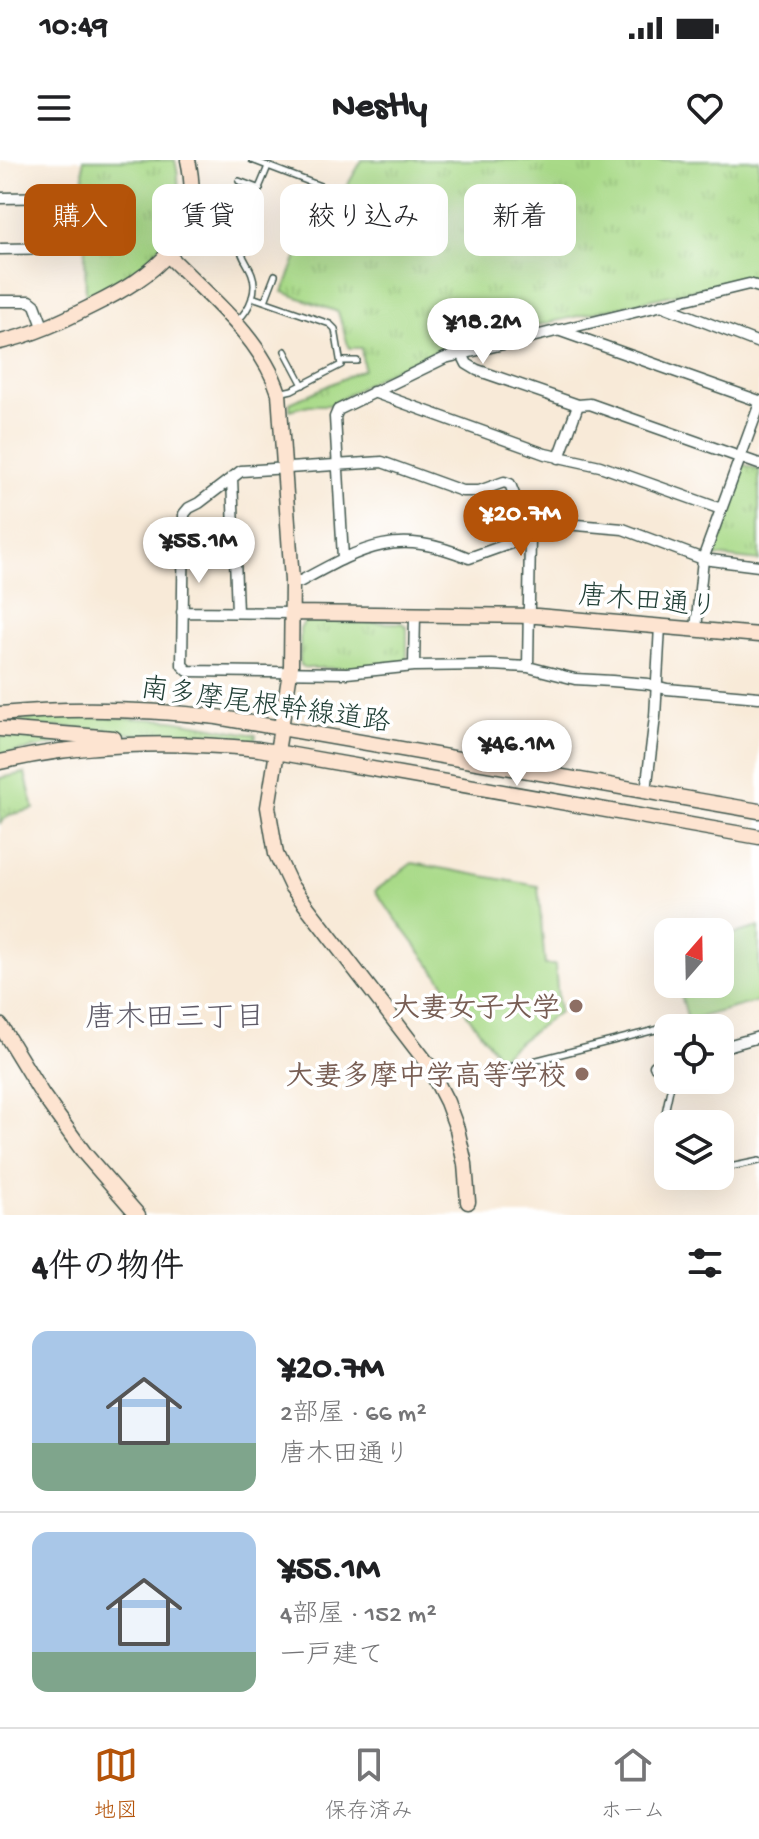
<!DOCTYPE html>
<html lang="ja">
<head>
<meta charset="utf-8">
<style>
	:root { --surface:#fff; --page:#f2f2f2; --text:#202124; --muted:#757577; --line:#e0e0e0; --accent:#b45309 }
	body { margin:0; font-family:"Gochi Hand","Klee One",sans-serif; background:var(--page); color:var(--text); height:100vh; display:flex; flex-direction:column; font-size:30px; white-space:nowrap }
	* { box-sizing:border-box; margin:0 }
	p { font-size:26px; color:var(--muted) }
	.icon { flex:none; width:44px; height:44px; fill:none; stroke:currentColor; stroke-width:2; stroke-linecap:round; stroke-linejoin:round }
	.map { position:relative; height:1055px; overflow:hidden }
	.side { display:flex; flex-direction:column; background:var(--surface); flex:1 }
	.side>* { flex:none }
	.banner { position:absolute; left:24px; top:24px; width:712px; height:72px; display:flex; gap:16px }
	.needle { width:52px; rotate:20deg }
	.buttons { position:absolute; left:654px; top:758px; display:grid; gap:16px }
	.buttons a { display:grid; place-items:center; width:80px; height:80px; border-radius:16px; background:var(--surface); box-shadow:0 8px 32px #0002; font-size:40px }
	.price { position:absolute; translate:-50% -68px; padding:0 18px; border-radius:28px; background:#fff; color:#222; font-size:26px; line-height:52px; filter:drop-shadow(0 2px 4px #0008) }
	.price::after { content:''; position:absolute; left:50%; top:48px; width:24px; height:18px; margin-left:-12px; background:inherit; clip-path:polygon(0 0,100% 0,50% 100%) }
	.price.current { background:var(--accent); color:#fff }
	ul { padding:0; list-style:none }
	li { display:flex; align-items:center; gap:24px; height:200px; padding:0 32px }
	li+li { border-top:2px solid var(--line) }
	li span { display:grid; place-items:center; flex:none; width:224px; height:160px; border-radius:16px; color:#555 }
	li>.icon { margin-inline-start:auto }
	span .icon { width:96px; height:96px; fill:#fffc; stroke-width:1 }
	li b { font-size:34px }
	h2 { display:flex; justify-content:space-between; align-items:center; height:96px; padding:0 32px; font-size:34px }
	.tag { padding:0 28px; border-radius:16px; background:var(--surface); box-shadow:0 8px 32px #0002; font-size:28px; line-height:72px }
	.tag.current { background:var(--accent); color:#fff }
	.status { display:flex; justify-content:space-between; align-items:center; height:56px; padding:0 40px; background:var(--surface); direction:ltr }
	.status svg { height:22px; fill:currentColor }
	header { display:flex; justify-content:space-between; align-items:center; height:104px; padding:0 32px; background:var(--surface); font-size:36px; font-weight:700 }
	.tabs { display:flex; justify-content:space-around; align-items:center; height:112px; border-top:2px solid var(--line); background:var(--surface); font-size:22px; color:var(--muted) }
	.tabs a { display:grid; justify-items:center; gap:4px }
	.tabs .current { color:var(--accent) }
	.map>svg:first-child { display:block }
	.grass { fill:url(#grass-tufts); stroke:#648c5e; stroke-width:2 }
	.garden { fill:#a9da88; stroke:#648c5e; stroke-width:2 }
	.lines { fill:none; stroke-linecap:round; stroke-linejoin:round }
	.lane-casing { stroke:#40574d; stroke-width:8 }
	.street-casing { stroke:#40574d; stroke-width:13 }
	.secondary-casing { stroke:#40574d; stroke-width:17 }
	.lane { stroke:#fff; stroke-width:5 }
	.street { stroke:#fff; stroke-width:10 }
	.secondary { stroke:#fde4d1; stroke-width:14 }
	.education-dot { fill:#8d6e63; stroke:#fff; stroke-width:3 }
	.labels { text-anchor:middle; stroke-width:7; stroke-linejoin:round; paint-order:stroke }
	.street-label { font-size:28px; fill:#1f3d34; stroke:#fff }
	.education-label { font-size:28px; font-weight:bold; fill:#785e54; stroke:#fff; text-anchor:end }
	.neighbourhood-label { font-size:30px; fill:#5f5b68; stroke:#fff }
</style>
</head>
<body>
<div class="status"><b>10:49</b><svg viewBox="0 0 49 12"><path d="M0 12V9h3v3zM5 12V6h3v6zM10 12V3h3v9zM15 12V0h3v12zM26 1h20v11H26zM47 4h2v5h-2z"/></svg></div>
<header><svg class="icon" aria-label="menu" viewBox="0 0 24 24"><path d="M4 6h16M4 12h16M4 18h16"/></svg>Nestly<svg class="icon" aria-label="heart" viewBox="0 0 24 24"><path d="M12 20l-8-8c-3-5 5-10 8-4 3-6 11-1 8 4z"/></svg></header>
<div class="map">
<svg width="759" height="1055" viewBox="0 0 759 1055">
	<defs>
		<pattern id="grass-tufts" width="24" height="20" patternUnits="userSpaceOnUse" patternTransform="scale(2)"><rect width="24" height="20" fill="#a9da88"/><path d="M3 7l-1-3M5 7V3M7 7l1-3M15 17l-1-3M17 17v-4M19 17l1-3" fill="none" stroke="#91bc76"/></pattern>
	</defs>
	<rect width="100%" height="100%" fill="#fff"/>
	<filter id="ink" filterUnits="userSpaceOnUse"><feTurbulence type="fractalNoise" baseFrequency=".0125" numOctaves="2"/><feDisplacementMap in="SourceGraphic" scale="16" xChannelSelector="R" yChannelSelector="G"/><feConvolveMatrix kernelMatrix="1 2 1 2 8 2 1 2 1" color-interpolation-filters="sRGB"/></filter>
	<filter id="wash" filterUnits="userSpaceOnUse"><feTurbulence type="fractalNoise" baseFrequency=".006" numOctaves="4" result="noise"/><feDisplacementMap in="SourceGraphic" scale="32" xChannelSelector="R" yChannelSelector="G"/><feGaussianBlur stdDeviation="1.8" result="paint"/><feColorMatrix in="noise" values="0 0 0 0 0 0 0 0 0 0 0 0 0 0 0 0 0 1.4 0 .05"/><feComposite in="paint" operator="in"/></filter>
	<g filter="url(#wash)">
		<rect width="100%" height="100%" fill="#f8ead8"/>
		<path class="grass" d="M 83,0 L 175,0 C 186,40 169,86 136,111 C 121,123 102,129 86,137 Z
			M 362,0 L 759,0 L 759,120 L 753,118 L 716,125 L 472,180 L 435,191 L 380,216 L 330,245 L 309,245 L 290,250 L 290,243 L 364,209 L 361,188 L 349,188 L 338,152 L 283,132 L 312,58 L 336,45 Z
			M 742,304 L 759,310 L 759,401 L 715,396 L 710,389 Z
			M 305,461 L 402,463 L 407,467 L 407,499 L 402,504 L 354,508 L 305,508 L 300,504 L 300,469 Z
			M 71,556 L 172,560 L 256,575 L 255,581 L 161,577 L 76,568 L 0,565 L 0,561 Z
			M 0,576 L 73,581 L 0,595 Z
			M 25,613 L 34,649 L 9,655 L 0,663 L 0,618 Z"/>
		<path class="garden" d="M 412,703 L 538,726 L 545,805 L 555,805 L 559,852 L 499,897 L 375,731 Z
			M 759,767 L 759,841 L 688,860 L 678,824 L 720,824 L 720,778 Z"/>
	</g>
	<g filter="url(#ink)">
		<g class="lines">
			<defs>
				<path id="lane" d="M 252,0 L 336,32
					M 239,21 L 260,29
					M 252,137 L 330,164 L 335,169 L 341,205 L 292,230 L 283,232
					M 265,141 L 275,115
					M 238,160 C 250,149 258,130 252,114 C 248,103 240,96 240,84 C 240,66 261,26 268,6
					M 285,191 L 303,225
					M 341,201 L 357,201
					M 659,870 L 668,902
					M 502,909 L 671,866
					M 668,1008 L 665,953 L 672,920
					M 720,1009 L 759,1001"/>
				<path id="street" d="M 0,38 L 69,37 L 73,41 L 74,84 L 71,88 L 0,89
					M 0,141 L 30,141 L 35,145 L 44,169
					M 661,145 L 759,183
					M 558,170 L 759,241
					M 462,194 L 467,204 L 477,210 L 578,245 L 590,244 L 759,304
					M 373,232 L 545,294 L 600,306 L 721,349
					M 559,298 L 578,245
					M 232,317 L 237,452
					M 343,398 L 335,257 L 338,250 L 445,198 L 749,124 L 759,127
					M 292,421 L 301,421 C 365,386 397,368 469,398 L 565,364 L 623,369 L 703,399 L 759,406
					M 182,452 L 292,453
					M 696,469 L 703,399 L 759,246
					M 414,506 L 415,455
					M 528,507 L 530,376 L 510,324 L 504,322 L 479,331 L 462,331 L 382,302 L 241,311 L 199,343 L 189,348 L 184,354 L 182,505 L 188,511 L 347,513 L 414,506 L 492,505 L 528,507 L 575,519 L 612,521 L 648,524 L 667,529 L 759,537
					M 646,631 L 655,557 L 660,466
					M 720,888 L 759,877
					M 655,906 L 668,902"/>
				<path id="secondary" d="M 168,95 C 208,136 261,177 279,233 L 292,421 L 291,506 L 268,647 L 276,694 L 291,726 L 427,903 L 447,942 L 457,969 L 465,1004 L 468,1042
					M 0,182 C 33,175 62,161 92,146 C 155,115 206,79 188,0
					M 292,453 L 537,456 L 759,475
					M 0,554 C 72,547 144,549 217,557 L 759,651
					M 0,569 L 114,578
					M 0,602 C 86,582 171,581 259,589 L 759,677
					M 0,865 L 42,934 L 85,994 L 138,1055"/>
			</defs>
			<use href="#lane" class="lane-casing"/>
			<use href="#street" class="street-casing"/>
			<use href="#secondary" class="secondary-casing"/>
			<use href="#lane" class="lane"/>
			<use href="#street" class="street"/>
			<use href="#secondary" class="secondary"/>
		</g>
	</g>
	<g class="education-dot">
		<circle cx="576" cy="846" r="8"/>
		<circle cx="582" cy="914" r="8"/>
	</g>
	<g class="labels">
		<g class="street-label">
			<text transform="translate(648 439) rotate(5)" y="10">唐木田通り</text>
			<text transform="translate(266 543) rotate(8)" y="10">南多摩尾根幹線道路</text>
		</g>
		<g class="education-label">
			<text x="560" y="856">大妻女子大学</text>
			<text x="566" y="924">大妻多摩中学高等学校</text>
		</g>
		<g class="neighbourhood-label">
			<text x="175" y="866">唐木田三丁目</text>
		</g>
	</g>
</svg>
<div class="buttons">
<a><svg class="needle" viewBox="-14 -14 28 28"><path d="M0-13l5 13h-10z" fill="#e53935"/><path d="M0 13l5-13h-10z" fill="#757577"/></svg></a>
<a><svg class="icon" aria-label="locate" viewBox="0 0 24 24"><circle cx="12" cy="12" r="6"/><path d="M12 2v4M12 18v4M2 12h4M18 12h4"/></svg></a>
<a><svg class="icon" aria-label="layers" viewBox="0 0 24 24"><path d="M12 4l9 5-9 5-9-5zM3 14l9 5 9-5"/></svg></a>
</div>
<b class="price" style="left:483px;top:206px">¥18.2M</b>
<b class="price current" style="left:521px;top:398px">¥20.7M</b>
<b class="price" style="left:199px;top:425px">¥55.1M</b>
<b class="price" style="left:517px;top:628px">¥46.1M</b>
<div class="banner">
<a class="tag current">購入</a>
<a class="tag">賃貸</a>
<a class="tag">絞り込み</a>
<a class="tag">新着</a>
</div>
</div>
<section class="side">
<h2>4件の物件<svg class="icon" aria-label="filters" viewBox="0 0 24 24"><path d="M4 7h16M4 17h16"/><circle cx="9" cy="7" r="2"/><circle cx="15" cy="17" r="2"/></svg></h2>
<ul>
<li><span style="background:linear-gradient(#a9c7e8 70%,#7fa58c 0)"><svg class="icon" aria-label="home" viewBox="0 0 24 24"><path d="M3 11l9-7 9 7M6 9v11h12V9"/></svg></span><div><b>¥20.7M</b><p>2部屋 · 66 m²</p><p>唐木田通り</p></div></li>
<li><span style="background:linear-gradient(#a9c7e8 75%,#7fa58c 0)"><svg class="icon" aria-label="home" viewBox="0 0 24 24"><path d="M3 11l9-7 9 7M6 9v11h12V9"/></svg></span><div><b>¥55.1M</b><p>4部屋 · 152 m²</p><p>一戸建て</p></div></li>
</ul>
</section>
<nav class="tabs">
<a class="current"><svg class="icon" aria-label="map" viewBox="0 0 24 24"><path d="M3 6l6-2 6 2 6-2v14l-6 2-6-2-6 2zM9 4v14M15 6v14"/></svg>地図</a>
<a><svg class="icon" aria-label="saved" viewBox="0 0 24 24"><path d="M7 4h10v16l-5-4-5 4z"/></svg>保存済み</a>
<a><svg class="icon" aria-label="home" viewBox="0 0 24 24"><path d="M3 11l9-7 9 7M6 9v11h12V9"/></svg>ホーム</a>
</nav>
</body>
</html>
